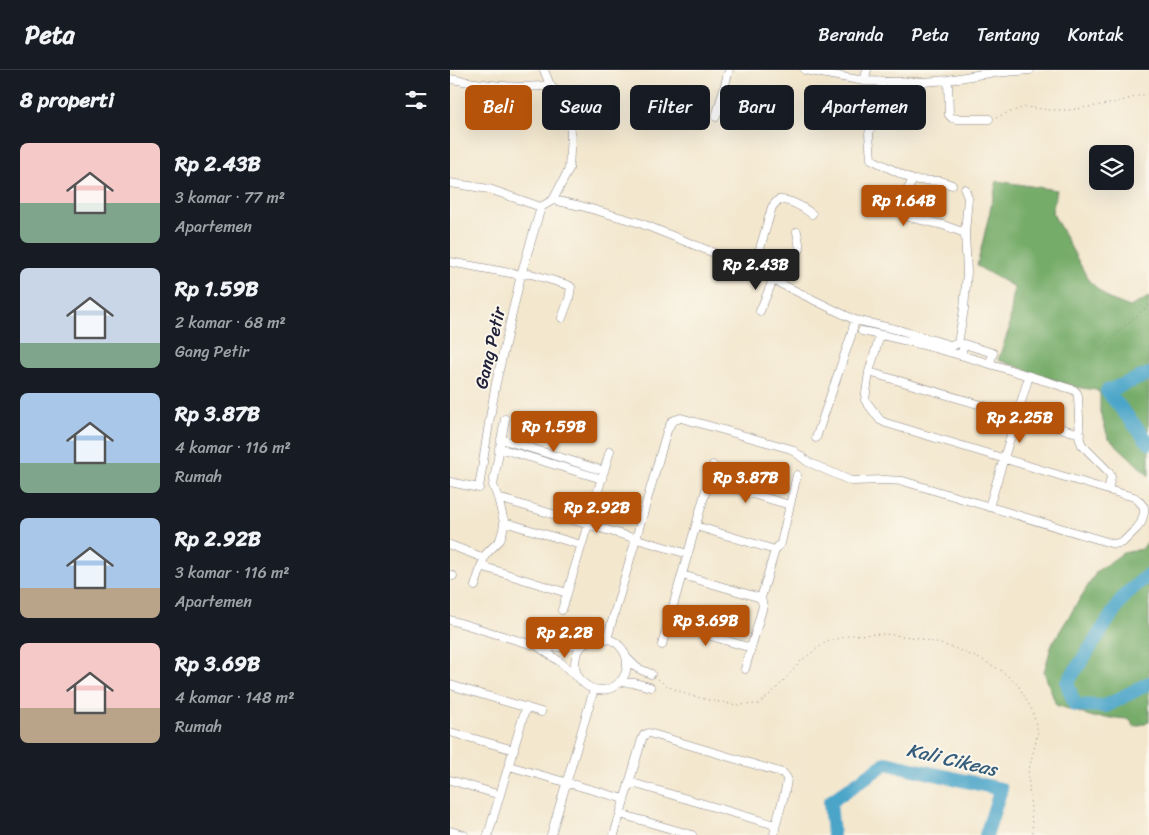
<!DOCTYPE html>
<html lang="id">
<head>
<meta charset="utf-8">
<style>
	:root { --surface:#171b24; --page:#20242c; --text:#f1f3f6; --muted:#9ea1a6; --line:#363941; --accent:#b45309 }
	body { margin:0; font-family:Sriracha,sans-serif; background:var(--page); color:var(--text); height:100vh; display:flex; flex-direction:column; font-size:19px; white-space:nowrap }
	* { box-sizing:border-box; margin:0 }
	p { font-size:16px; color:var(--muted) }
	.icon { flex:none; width:28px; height:28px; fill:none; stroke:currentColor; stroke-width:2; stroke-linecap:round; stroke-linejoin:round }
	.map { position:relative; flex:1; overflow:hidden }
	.panel { display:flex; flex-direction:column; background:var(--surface); width:450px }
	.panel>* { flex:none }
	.banner { position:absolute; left:15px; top:15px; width:475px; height:45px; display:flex; gap:10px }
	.buttons { position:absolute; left:639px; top:75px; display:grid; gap:10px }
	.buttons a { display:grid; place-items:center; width:45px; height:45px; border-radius:8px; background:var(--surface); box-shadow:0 5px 20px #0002; font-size:25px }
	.price { position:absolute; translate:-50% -42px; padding:0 11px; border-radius:5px; background:var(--accent); color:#fff; font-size:16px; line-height:32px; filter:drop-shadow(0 1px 2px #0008) }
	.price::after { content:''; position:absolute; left:50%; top:30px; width:15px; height:11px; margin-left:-8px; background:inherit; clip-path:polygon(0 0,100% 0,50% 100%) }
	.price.active { background:#222; color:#fff }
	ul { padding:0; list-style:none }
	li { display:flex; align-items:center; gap:15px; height:125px; padding:0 20px }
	li span { display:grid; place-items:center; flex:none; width:140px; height:100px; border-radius:8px; color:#555 }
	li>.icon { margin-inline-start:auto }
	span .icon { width:60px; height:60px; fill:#fffc; stroke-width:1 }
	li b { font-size:21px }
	h2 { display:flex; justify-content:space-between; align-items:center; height:60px; padding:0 20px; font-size:21px }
	.tag { padding:0 18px; border-radius:8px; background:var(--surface); box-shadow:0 5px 20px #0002; font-size:18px; line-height:45px }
	.tag.active { background:var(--accent); color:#fff }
	header { display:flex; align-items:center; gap:30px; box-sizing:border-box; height:70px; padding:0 25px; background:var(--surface); border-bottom:1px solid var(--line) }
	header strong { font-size:24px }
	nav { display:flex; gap:28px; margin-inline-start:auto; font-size:18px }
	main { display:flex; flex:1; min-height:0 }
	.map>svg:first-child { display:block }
	.forest { fill:#76ac69; stroke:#4c6752 }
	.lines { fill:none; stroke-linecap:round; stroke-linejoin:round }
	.river { stroke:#4ca5c9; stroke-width:14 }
	.street-casing { stroke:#8a8484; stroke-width:9 }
	.path { stroke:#8a8484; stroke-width:1; stroke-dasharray:1 4; stroke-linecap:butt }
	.street { stroke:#fff; stroke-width:8 }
	.labels { text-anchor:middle; stroke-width:4; stroke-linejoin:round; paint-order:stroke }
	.street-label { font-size:18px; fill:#22223b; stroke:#fbf7ec }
	.water-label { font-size:19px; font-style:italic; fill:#355d7b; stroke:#fbf7ec }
</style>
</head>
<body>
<header>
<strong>Peta</strong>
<nav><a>Beranda</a><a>Peta</a><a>Tentang</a><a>Kontak</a></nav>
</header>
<main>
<section class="panel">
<h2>8 properti<svg class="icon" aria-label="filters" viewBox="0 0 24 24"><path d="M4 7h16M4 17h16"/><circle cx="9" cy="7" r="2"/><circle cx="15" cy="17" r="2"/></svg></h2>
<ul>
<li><span style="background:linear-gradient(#f6c9c9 60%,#7fa58c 0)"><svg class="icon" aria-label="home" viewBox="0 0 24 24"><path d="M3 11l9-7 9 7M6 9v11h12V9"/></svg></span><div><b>Rp 2.43B</b><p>3 kamar · 77 m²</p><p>Apartemen</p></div></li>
<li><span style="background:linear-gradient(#c9d6e8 75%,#7fa58c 0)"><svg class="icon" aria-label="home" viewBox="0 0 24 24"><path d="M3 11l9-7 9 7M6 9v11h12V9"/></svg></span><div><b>Rp 1.59B</b><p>2 kamar · 68 m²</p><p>Gang Petir</p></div></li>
<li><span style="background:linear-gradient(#a9c7e8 70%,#7fa58c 0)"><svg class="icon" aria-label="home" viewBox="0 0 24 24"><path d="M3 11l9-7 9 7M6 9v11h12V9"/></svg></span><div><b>Rp 3.87B</b><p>4 kamar · 116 m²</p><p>Rumah</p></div></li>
<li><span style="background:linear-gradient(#a9c7e8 70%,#b9a48a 0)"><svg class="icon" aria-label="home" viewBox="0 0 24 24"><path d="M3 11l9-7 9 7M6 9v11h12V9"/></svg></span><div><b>Rp 2.92B</b><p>3 kamar · 116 m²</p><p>Apartemen</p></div></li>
<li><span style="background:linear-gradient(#f6c9c9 65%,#b9a48a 0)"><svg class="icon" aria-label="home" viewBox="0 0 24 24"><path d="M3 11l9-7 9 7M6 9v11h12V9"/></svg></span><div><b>Rp 3.69B</b><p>4 kamar · 148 m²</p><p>Rumah</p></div></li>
</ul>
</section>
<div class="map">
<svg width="699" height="765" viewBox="0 0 699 765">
	<rect width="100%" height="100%" fill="#fbf7ec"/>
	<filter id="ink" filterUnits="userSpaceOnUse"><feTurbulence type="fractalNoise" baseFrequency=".02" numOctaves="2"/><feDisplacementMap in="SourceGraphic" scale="10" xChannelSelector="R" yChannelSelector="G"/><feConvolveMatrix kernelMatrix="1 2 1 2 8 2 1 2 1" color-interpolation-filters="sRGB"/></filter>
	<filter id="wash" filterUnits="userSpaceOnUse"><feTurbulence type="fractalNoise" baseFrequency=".0096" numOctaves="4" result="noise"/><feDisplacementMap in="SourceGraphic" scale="20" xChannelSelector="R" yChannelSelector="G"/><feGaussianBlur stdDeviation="1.12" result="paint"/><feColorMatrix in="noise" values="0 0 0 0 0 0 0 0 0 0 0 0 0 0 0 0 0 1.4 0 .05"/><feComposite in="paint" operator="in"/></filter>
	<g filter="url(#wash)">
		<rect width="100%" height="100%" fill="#f3e7ce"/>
		<path class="forest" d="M 547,111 L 607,120 L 602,142 L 639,211 L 659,229 L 680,237 L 699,227 L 699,335 L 698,369 L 699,370 L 699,406 L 658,367 L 650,342 L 650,323 L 646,320 L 625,317 L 548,290 L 559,259 L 564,217 L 527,196 Z
			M 699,470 L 699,652 L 684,657 L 680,649 L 643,647 L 606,635 L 594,602 L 602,574 L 647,501 L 673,483 L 692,479 Z"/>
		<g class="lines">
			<path class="river" d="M 699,304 L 657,321 L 699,373
				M 699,504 L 674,526 L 617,613 L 625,635 L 656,636 L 699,613
				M 383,765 L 380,732 L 436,693 L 551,719 L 536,765"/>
		</g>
	</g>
	<g filter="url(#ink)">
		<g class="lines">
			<defs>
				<path id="street" d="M 355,0 L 414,11 L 453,12 L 473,12 L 498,10 L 532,4 L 580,0
					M 0,9 C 33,14 67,20 100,15
					M 498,10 L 499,45 L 502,48 L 506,49 L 539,49
					M 414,11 L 417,0
					M 432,11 L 419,64 L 421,89 L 463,110 L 491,111 L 502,115
					M 266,47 L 279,0
					M 463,110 L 456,122 L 454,139 L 459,147 L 493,155 L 515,163
					M 0,113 L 39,119 L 91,137
					M 103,130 L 131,136 L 190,153 L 304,199 L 323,210 L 405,250 L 449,260 L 500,275 L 505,275 L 508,273 L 514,239 L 517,202 L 515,163 L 518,128 L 515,119
					M 0,192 L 71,205 L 91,137 L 103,130 L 119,99 L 121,62 L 116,37 L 109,25 L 100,15 L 94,0
					M 304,199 L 322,137 L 328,130 C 340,129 353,137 362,144
					M 310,241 L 323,210 L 339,194 L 350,179 L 347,162
					M 430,265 L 419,302 L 415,330 L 430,350 L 436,353 L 658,420
					M 511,285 L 514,274 L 543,283 L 540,293
					M 419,302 L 630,364
					M 366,368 L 401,266 L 405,250
					M 51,369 L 154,401
					M 49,378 L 152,409
					M 258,411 L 340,435
					M 0,412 L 29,418 L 39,353 L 46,313 L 71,205 L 81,204 L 118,215 L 121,217 L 119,229 L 112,248
					M 48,428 L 238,484
					M 539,437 L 579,306
					M 54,452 L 131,475
					M 246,456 L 325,480
					M 0,475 L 34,488
					M 31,496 L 117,523
					M 0,505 L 3,506
					M 232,505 L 311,528
					M 25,516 L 35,485 L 50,470 L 53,460 L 54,452 L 48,428 L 43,415 L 55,349
					M 112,540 L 160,381
					M 0,550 C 18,555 35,561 53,566 C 82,575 103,583 133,573
					M 218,553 L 301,578
					M125 594a26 26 0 1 1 52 0a26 26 0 1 1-52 0Z
					M 157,569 L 217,361 L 222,351 L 231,348 L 341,379 L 358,392 L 401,411 L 435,410 L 453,411 L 664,474 L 673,472 L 687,458 L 691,453 L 694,443 L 694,437 L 688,430 L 684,427 L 658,420 L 661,407 L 659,402 L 632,375 L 630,370 L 628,326 L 627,323 L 624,320 C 554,298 484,275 412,261
					M 212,575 L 263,395
					M 90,578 L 109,591 L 126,606
					M 176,587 L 187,598 L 201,604
					M 295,599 L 313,536 L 311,528 L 325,480 L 331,473 L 347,405
					M 169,612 L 185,613 L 200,617
					M 0,615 L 91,642
					M 0,662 L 64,680
					M 59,696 L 174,729
					M 0,710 L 50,725
					M 179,712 L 325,755
					M 170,744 L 242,765
					M 0,761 L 14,765
					M 38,765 L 76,637
					M 101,765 L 144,619
					M 164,765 L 192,669 L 194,665 L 199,663 L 333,703 L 337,708 C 336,728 326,745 324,765"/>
			</defs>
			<use href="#street" class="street-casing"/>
			<path class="path" d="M 546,47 L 575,37 L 601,40 L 620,40 L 664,33 L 699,23
				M 650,280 L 679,252 L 699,235
				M 208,609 L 217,616 L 236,624 L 258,630 L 286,635 L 309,634 L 329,616 L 351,591 L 376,572 L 402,565 L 435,564 L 469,568 L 504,578 L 532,590 L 552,601 L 568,615 L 582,640 L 588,662 L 578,704 L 583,765"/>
			<use href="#street" class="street"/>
		</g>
	</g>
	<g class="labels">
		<g class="street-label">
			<text transform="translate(40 278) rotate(-77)" y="6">Gang Petir</text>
		</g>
		<g class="water-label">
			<text transform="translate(502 689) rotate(13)" y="7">Kali Cikeas</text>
		</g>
	</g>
</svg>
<div class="buttons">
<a><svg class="icon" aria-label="layers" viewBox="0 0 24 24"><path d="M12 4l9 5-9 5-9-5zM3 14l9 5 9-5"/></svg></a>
</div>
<b class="price" style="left:454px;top:157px">Rp 1.64B</b>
<b class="price active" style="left:306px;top:221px">Rp 2.43B</b>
<b class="price" style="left:570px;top:374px">Rp 2.25B</b>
<b class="price" style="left:104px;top:383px">Rp 1.59B</b>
<b class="price" style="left:296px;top:434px">Rp 3.87B</b>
<b class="price" style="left:147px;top:464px">Rp 2.92B</b>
<b class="price" style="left:256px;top:577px">Rp 3.69B</b>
<b class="price" style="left:115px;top:589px">Rp 2.2B</b>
<div class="banner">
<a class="tag active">Beli</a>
<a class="tag">Sewa</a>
<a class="tag">Filter</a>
<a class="tag">Baru</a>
<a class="tag">Apartemen</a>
</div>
</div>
</main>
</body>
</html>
